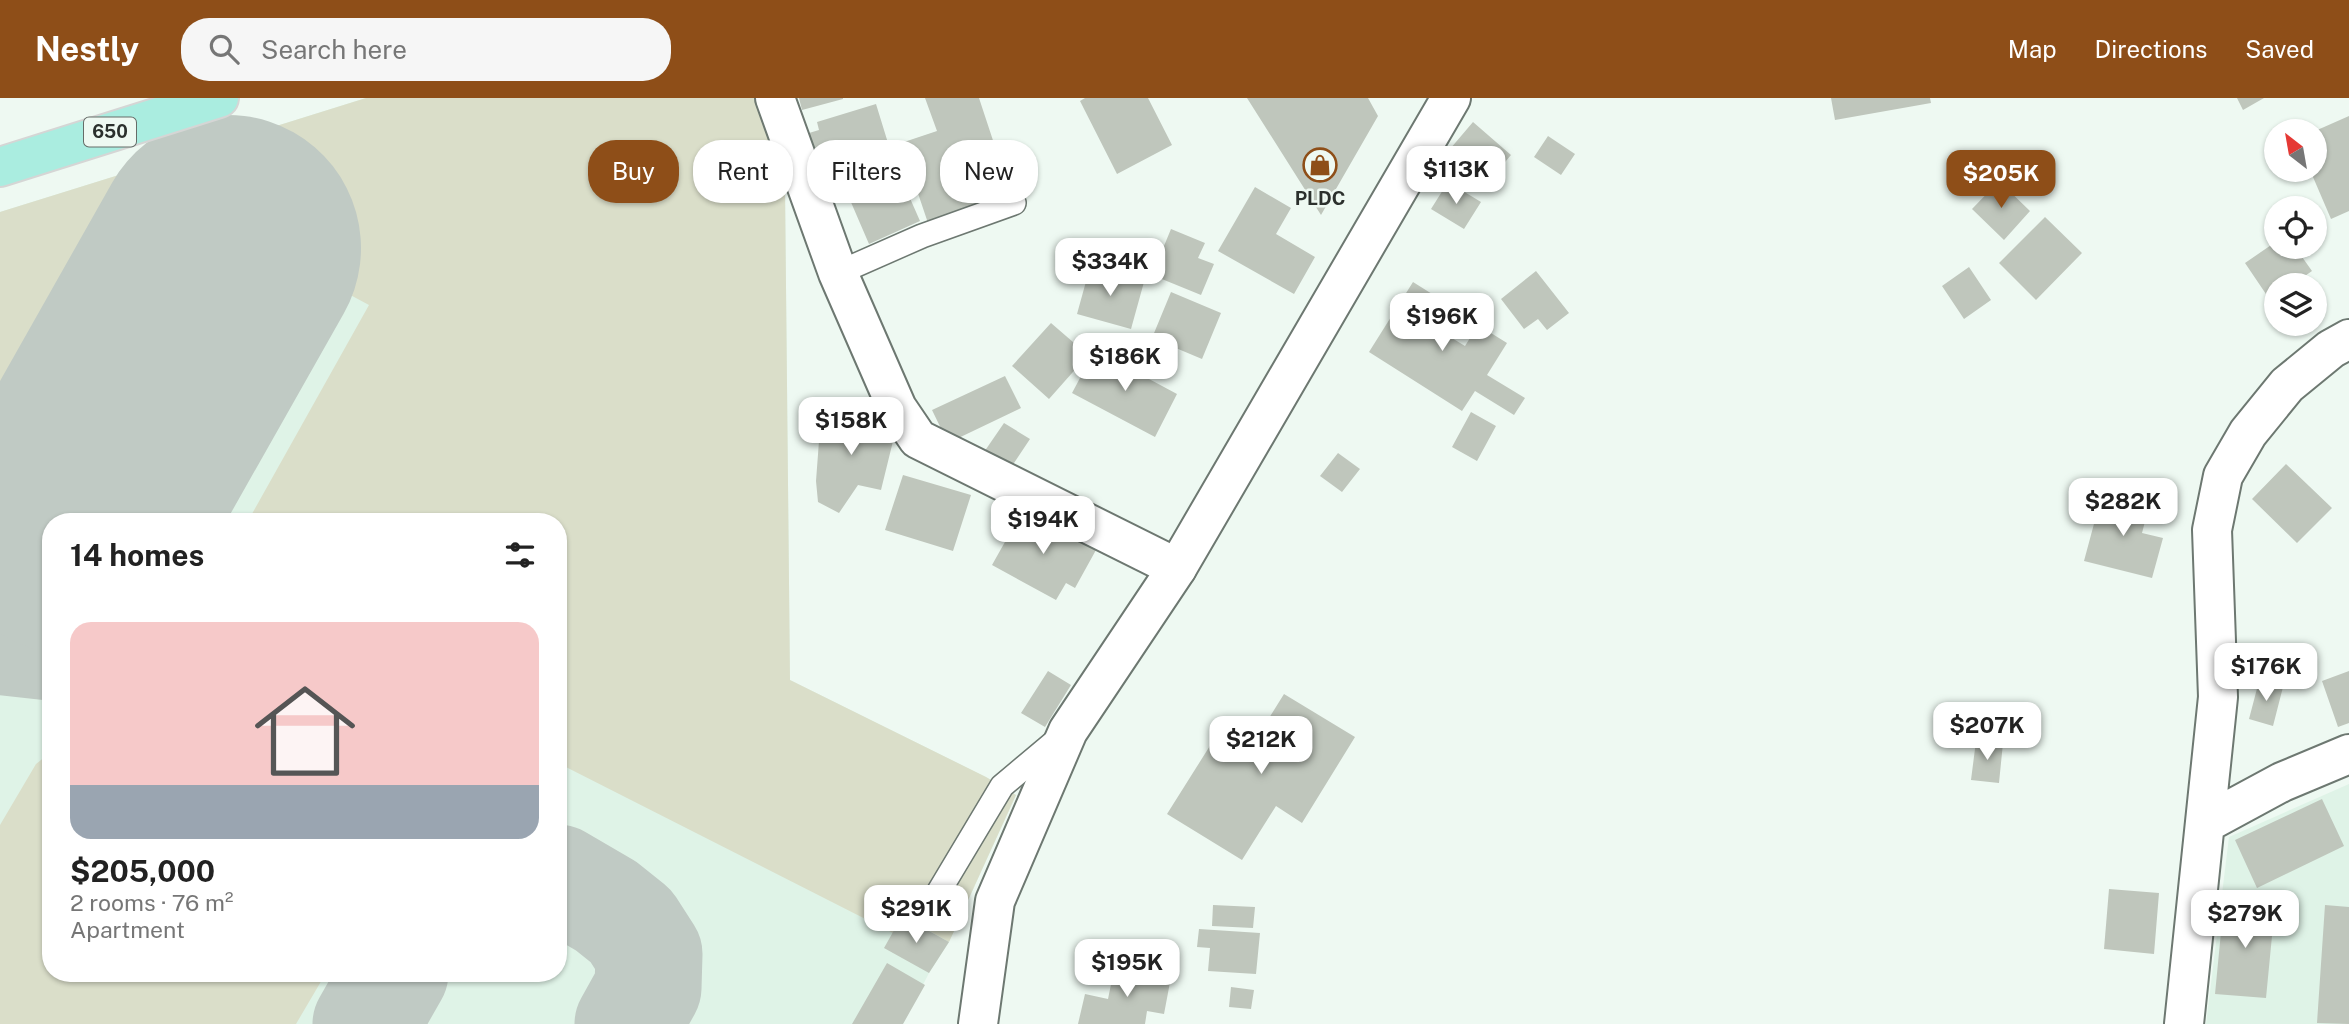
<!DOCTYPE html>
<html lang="en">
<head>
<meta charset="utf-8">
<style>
	:root { --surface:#fff; --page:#f6f6f6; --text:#222; --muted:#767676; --line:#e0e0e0; --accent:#8e4e18 }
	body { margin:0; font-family:"Public Sans",sans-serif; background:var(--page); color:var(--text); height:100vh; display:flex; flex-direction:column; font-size:26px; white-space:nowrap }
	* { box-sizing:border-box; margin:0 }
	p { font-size:23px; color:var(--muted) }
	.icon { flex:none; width:38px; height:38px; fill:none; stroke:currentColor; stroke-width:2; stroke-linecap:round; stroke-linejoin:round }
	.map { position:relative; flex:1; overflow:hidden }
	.drawer { position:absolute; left:42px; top:415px; width:525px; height:469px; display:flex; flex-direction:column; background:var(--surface); border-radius:28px; box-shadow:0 2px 5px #0004 }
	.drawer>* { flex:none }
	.guide { position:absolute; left:588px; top:42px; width:665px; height:63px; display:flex; gap:14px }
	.needle { width:46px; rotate:329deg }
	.tools { position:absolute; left:2264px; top:21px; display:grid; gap:14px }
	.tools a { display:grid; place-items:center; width:63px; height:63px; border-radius:50%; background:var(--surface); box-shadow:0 2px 5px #0004; font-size:35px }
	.price { position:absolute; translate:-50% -60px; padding:0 16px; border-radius:14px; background:#fff; color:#222; font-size:23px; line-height:46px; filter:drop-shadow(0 2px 4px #0008) }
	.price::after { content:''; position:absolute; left:50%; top:42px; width:21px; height:16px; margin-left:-10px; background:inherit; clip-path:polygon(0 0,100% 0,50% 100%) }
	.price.current { background:var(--accent); color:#fff }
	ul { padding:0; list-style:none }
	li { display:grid; align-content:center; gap:14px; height:371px; padding:0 28px }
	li+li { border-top:2px solid var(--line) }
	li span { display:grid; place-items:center; height:217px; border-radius:21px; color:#555 }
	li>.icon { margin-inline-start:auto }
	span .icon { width:126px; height:126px; fill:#fffc; stroke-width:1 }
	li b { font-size:30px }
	h2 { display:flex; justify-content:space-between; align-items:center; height:84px; padding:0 28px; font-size:30px }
	.tag { padding:0 24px; border-radius:28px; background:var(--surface); box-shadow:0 2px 5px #0004; font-size:24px; line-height:63px }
	.tag.current { background:var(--accent); color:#fff }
	header { display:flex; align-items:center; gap:42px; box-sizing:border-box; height:98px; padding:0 35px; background:var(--accent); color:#fff }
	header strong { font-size:33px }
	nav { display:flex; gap:38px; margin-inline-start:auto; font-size:24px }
	.search { width:490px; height:63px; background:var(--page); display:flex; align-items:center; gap:18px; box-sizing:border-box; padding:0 24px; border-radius:28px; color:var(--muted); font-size:26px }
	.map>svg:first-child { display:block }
	.built { fill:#dff3e7; fill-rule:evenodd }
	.green { fill:#dadec9 }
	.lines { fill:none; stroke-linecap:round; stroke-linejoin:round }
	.taxiway { stroke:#c0cac4; stroke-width:107 }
	.runway { stroke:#c0cac4; stroke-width:266 }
	.building { fill:#bfc6bc }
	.service-casing { stroke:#6d7871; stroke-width:26 }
	.minor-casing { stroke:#6d7871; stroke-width:42 }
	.tertiary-casing { stroke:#6d7871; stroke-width:42 }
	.primary-casing { stroke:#d5d6d5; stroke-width:42 }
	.service { stroke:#fff; stroke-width:23 }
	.minor { stroke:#fff; stroke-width:38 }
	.tertiary { stroke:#fff; stroke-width:38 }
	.primary { stroke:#aaede0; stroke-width:38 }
	.labels { text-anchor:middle; stroke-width:5; stroke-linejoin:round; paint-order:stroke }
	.shield { fill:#eef9f2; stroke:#666c68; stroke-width:2 }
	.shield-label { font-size:18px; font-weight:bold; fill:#2b302d }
	.poi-label { font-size:19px; font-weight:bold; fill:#2b302d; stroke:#eef9f2 }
</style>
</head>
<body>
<header>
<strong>Nestly</strong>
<div class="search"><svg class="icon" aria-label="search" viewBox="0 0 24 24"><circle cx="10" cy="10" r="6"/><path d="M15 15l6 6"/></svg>Search here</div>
<nav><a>Map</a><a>Directions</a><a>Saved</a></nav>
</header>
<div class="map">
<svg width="2349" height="926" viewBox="0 0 2349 926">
	<rect width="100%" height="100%" fill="#eef9f2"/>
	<path class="built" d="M 366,0 L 756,0 L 785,89 L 790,582 L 986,679 L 1016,697 L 949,844 L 929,875 L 903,926 L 0,926 L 0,114 ZM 51,424 L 558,424 L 558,875 L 51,875 Z
		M 2349,686 L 2349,926 L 2206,926 L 2229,739 Z"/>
	<path class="green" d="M 366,0 L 756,0 L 785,89 L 790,582 L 986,679 L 1016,697 L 949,844 L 903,818 L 893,835 L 558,665 L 558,424 L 248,423 L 369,207 L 175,103 L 119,118 L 0,324 L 0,114 Z
		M 0,363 L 14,369 L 0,394 Z
		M 51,654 L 51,875 L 326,875 L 296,926 L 0,926 L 0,727 L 36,666 Z"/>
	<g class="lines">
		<path class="taxiway" d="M 5,544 L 51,549
			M 558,780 L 606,808 L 631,828 L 649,856 L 648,890 L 628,926
			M 366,926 L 395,875"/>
		<path class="runway" d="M 73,424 L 228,150"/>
	</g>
	<path class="building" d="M 799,0 L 843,0 L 843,1 L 802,12 Z
		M 925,0 L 979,0 L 1011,97 L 928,125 L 901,45 L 937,33 Z
		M 1085,0 L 1148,0 L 1172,47 L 1117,76 L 1080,3 Z
		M 1247,0 L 1368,0 L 1378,18 L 1321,117 Z
		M 1831,0 L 1930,0 L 1931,5 L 1835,22 Z
		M 2237,0 L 2264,0 L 2243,12 Z
		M 876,6 L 896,71 L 835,90 L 831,76 L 823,79 L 809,35 L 819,32 L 817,24 Z
		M 2349,18 L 2349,113 L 2331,121 L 2310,72 L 2315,72 L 2315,33 Z
		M 1473,24 L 1511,57 L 1489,83 L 1450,51 Z
		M 1548,38 L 1575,56 L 1561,77 L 1534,59 Z
		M 898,73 L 920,123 L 869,146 L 847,95 Z
		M 1999,83 L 2030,113 L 2004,142 L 1972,111 Z
		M 1448,84 L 1481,104 L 1464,131 L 1431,111 Z
		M 1255,89 L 1291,110 L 1276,136 L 1315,159 L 1294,196 L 1218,153 Z
		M 2045,119 L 2082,155 L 2036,202 L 1999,165 Z
		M 1171,131 L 1205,145 L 1198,160 L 1214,166 L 1201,197 L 1152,177 Z
		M 2277,143 L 2277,149 L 2295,149 L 2312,173 L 2292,187 L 2277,187 L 2277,198 L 2270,202 L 2245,165 Z
		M 1135,144 L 1157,154 L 1148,174 L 1126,164 Z
		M 1090,169 L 1144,184 L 1131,231 L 1077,216 Z
		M 1969,169 L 1991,202 L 1964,221 L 1942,188 Z
		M 1536,173 L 1569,215 L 1547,232 L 1538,221 L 1524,231 L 1501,201 Z
		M 1413,184 L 1456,211 L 1442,234 L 1465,248 L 1478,227 L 1507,245 L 1487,277 L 1525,300 L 1514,317 L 1475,293 L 1462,313 L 1369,254 Z
		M 1171,194 L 1221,215 L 1202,261 L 1152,240 Z
		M 1051,225 L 1088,257 L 1049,301 L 1012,268 Z
		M 1095,252 L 1177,296 L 1155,339 L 1072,295 Z
		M 1005,278 L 1021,310 L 948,345 L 932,312 Z
		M 862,314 L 895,335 L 881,392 L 858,387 L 839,415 L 818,404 L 816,383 L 819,343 L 833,315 Z
		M 1471,314 L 1496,328 L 1477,363 L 1452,349 Z
		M 1004,325 L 1030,341 L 1008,374 L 982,357 Z
		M 1338,355 L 1360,371 L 1342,394 L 1320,378 Z
		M 2286,366 L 2332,410 L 2297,445 L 2252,401 Z
		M 903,377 L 971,397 L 953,453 L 885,432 Z
		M 2102,396 L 2149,408 L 2142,435 L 2163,440 L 2152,480 L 2084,463 Z
		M 1023,412 L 1096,452 L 1075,490 L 1066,485 L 1056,502 L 992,467 Z
		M 1048,573 L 1071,587 L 1045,629 L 1021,615 Z
		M 2349,573 L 2349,625 L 2338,629 L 2322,583 Z
		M 2259,583 L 2283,589 L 2273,628 L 2249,621 Z
		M 1284,596 L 1355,639 L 1302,725 L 1276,708 L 1242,762 L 1167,716 L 1213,643 L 1229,653 L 1221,634 L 1243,625 L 1253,646 Z
		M 1976,643 L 2003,645 L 1999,685 L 1971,682 Z
		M 2322,701 L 2344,748 L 2257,790 L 2235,742 Z
		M 2109,791 L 2159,795 L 2154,856 L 2104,851 Z
		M 2224,803 L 2275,807 L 2266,900 L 2215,896 Z
		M 1213,807 L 1255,809 L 1253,830 L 1212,828 Z
		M 2325,807 L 2349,809 L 2349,926 L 2317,925 Z
		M 902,818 L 949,844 L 929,875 L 884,850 Z
		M 1199,831 L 1260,835 L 1256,876 L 1208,873 L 1210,850 L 1197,849 Z
		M 887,865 L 925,887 L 903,926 L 852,926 Z
		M 1115,867 L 1171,879 L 1164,916 L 1147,913 L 1145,926 L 1078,926 L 1085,896 L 1108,901 Z
		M 1231,889 L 1254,892 L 1251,911 L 1229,909 Z"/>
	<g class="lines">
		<defs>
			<path id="service" d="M 838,175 L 922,138 L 1014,105
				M 935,800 L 1002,688 L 1058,641"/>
			<path id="minor" d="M 775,0 L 838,175 L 897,310 L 918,341 L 1177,470
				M 2206,725 L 2282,684 L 2349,656
				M 2184,926 L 2218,599 L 2212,432 L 2223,378 L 2248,335 L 2287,287 L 2331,251 L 2349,241"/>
			<path id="tertiary" d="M 978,926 L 995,803 L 1068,633 L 1177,470 L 1451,0"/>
			<path id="primary" d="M 0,69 L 219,0"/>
		</defs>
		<use href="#service" class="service-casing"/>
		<use href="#minor" class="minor-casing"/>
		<use href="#tertiary" class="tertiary-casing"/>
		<use href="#primary" class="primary-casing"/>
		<use href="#service" class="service"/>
		<use href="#minor" class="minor"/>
		<use href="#tertiary" class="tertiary"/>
		<use href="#primary" class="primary"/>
	</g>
	<defs>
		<symbol id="shop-ring" viewBox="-11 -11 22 22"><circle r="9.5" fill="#eef9f2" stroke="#8e4e18" stroke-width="1.5"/><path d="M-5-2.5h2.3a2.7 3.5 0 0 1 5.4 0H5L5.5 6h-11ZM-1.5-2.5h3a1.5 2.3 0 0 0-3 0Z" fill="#8e4e18"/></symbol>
	</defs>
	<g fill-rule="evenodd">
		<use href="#shop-ring" x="1301" y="48" width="38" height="38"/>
	</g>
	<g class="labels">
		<rect class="shield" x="84" y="19.5" width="52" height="29" rx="5"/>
		<g class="shield-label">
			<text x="110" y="40">650</text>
		</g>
		<g class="poi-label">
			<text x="1320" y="107">PLDC</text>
		</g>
	</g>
</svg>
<div class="tools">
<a><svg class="needle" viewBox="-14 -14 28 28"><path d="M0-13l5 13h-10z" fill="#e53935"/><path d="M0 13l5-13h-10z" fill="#767676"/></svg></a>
<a><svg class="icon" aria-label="locate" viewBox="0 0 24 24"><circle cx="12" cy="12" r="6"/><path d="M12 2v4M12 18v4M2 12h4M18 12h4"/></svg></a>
<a><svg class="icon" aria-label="layers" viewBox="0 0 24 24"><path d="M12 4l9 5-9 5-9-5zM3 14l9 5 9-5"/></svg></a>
</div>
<b class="price" style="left:1456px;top:108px">$113K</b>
<b class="price current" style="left:2001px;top:112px">$205K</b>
<b class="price" style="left:1110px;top:200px">$334K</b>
<b class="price" style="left:1442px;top:255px">$196K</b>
<b class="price" style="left:1125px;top:295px">$186K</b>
<b class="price" style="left:851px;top:359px">$158K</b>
<b class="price" style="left:2123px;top:440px">$282K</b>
<b class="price" style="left:1043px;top:458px">$194K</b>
<b class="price" style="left:2266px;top:605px">$176K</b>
<b class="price" style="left:1987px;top:664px">$207K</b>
<b class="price" style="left:1261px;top:678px">$212K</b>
<b class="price" style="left:916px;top:847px">$291K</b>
<b class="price" style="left:2245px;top:852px">$279K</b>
<b class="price" style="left:1127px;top:901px">$195K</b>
<div class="guide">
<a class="tag current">Buy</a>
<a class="tag">Rent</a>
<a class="tag">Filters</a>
<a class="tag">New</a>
</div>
<section class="drawer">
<h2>14 homes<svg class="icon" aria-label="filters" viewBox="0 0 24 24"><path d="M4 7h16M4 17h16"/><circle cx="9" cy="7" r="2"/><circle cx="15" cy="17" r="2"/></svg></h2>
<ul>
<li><span style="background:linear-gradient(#f6c9c9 75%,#9aa5b1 0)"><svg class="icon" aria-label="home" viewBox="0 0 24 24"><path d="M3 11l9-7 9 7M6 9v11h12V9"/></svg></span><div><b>$205,000</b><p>2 rooms · 76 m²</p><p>Apartment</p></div></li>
</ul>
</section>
</div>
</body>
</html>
